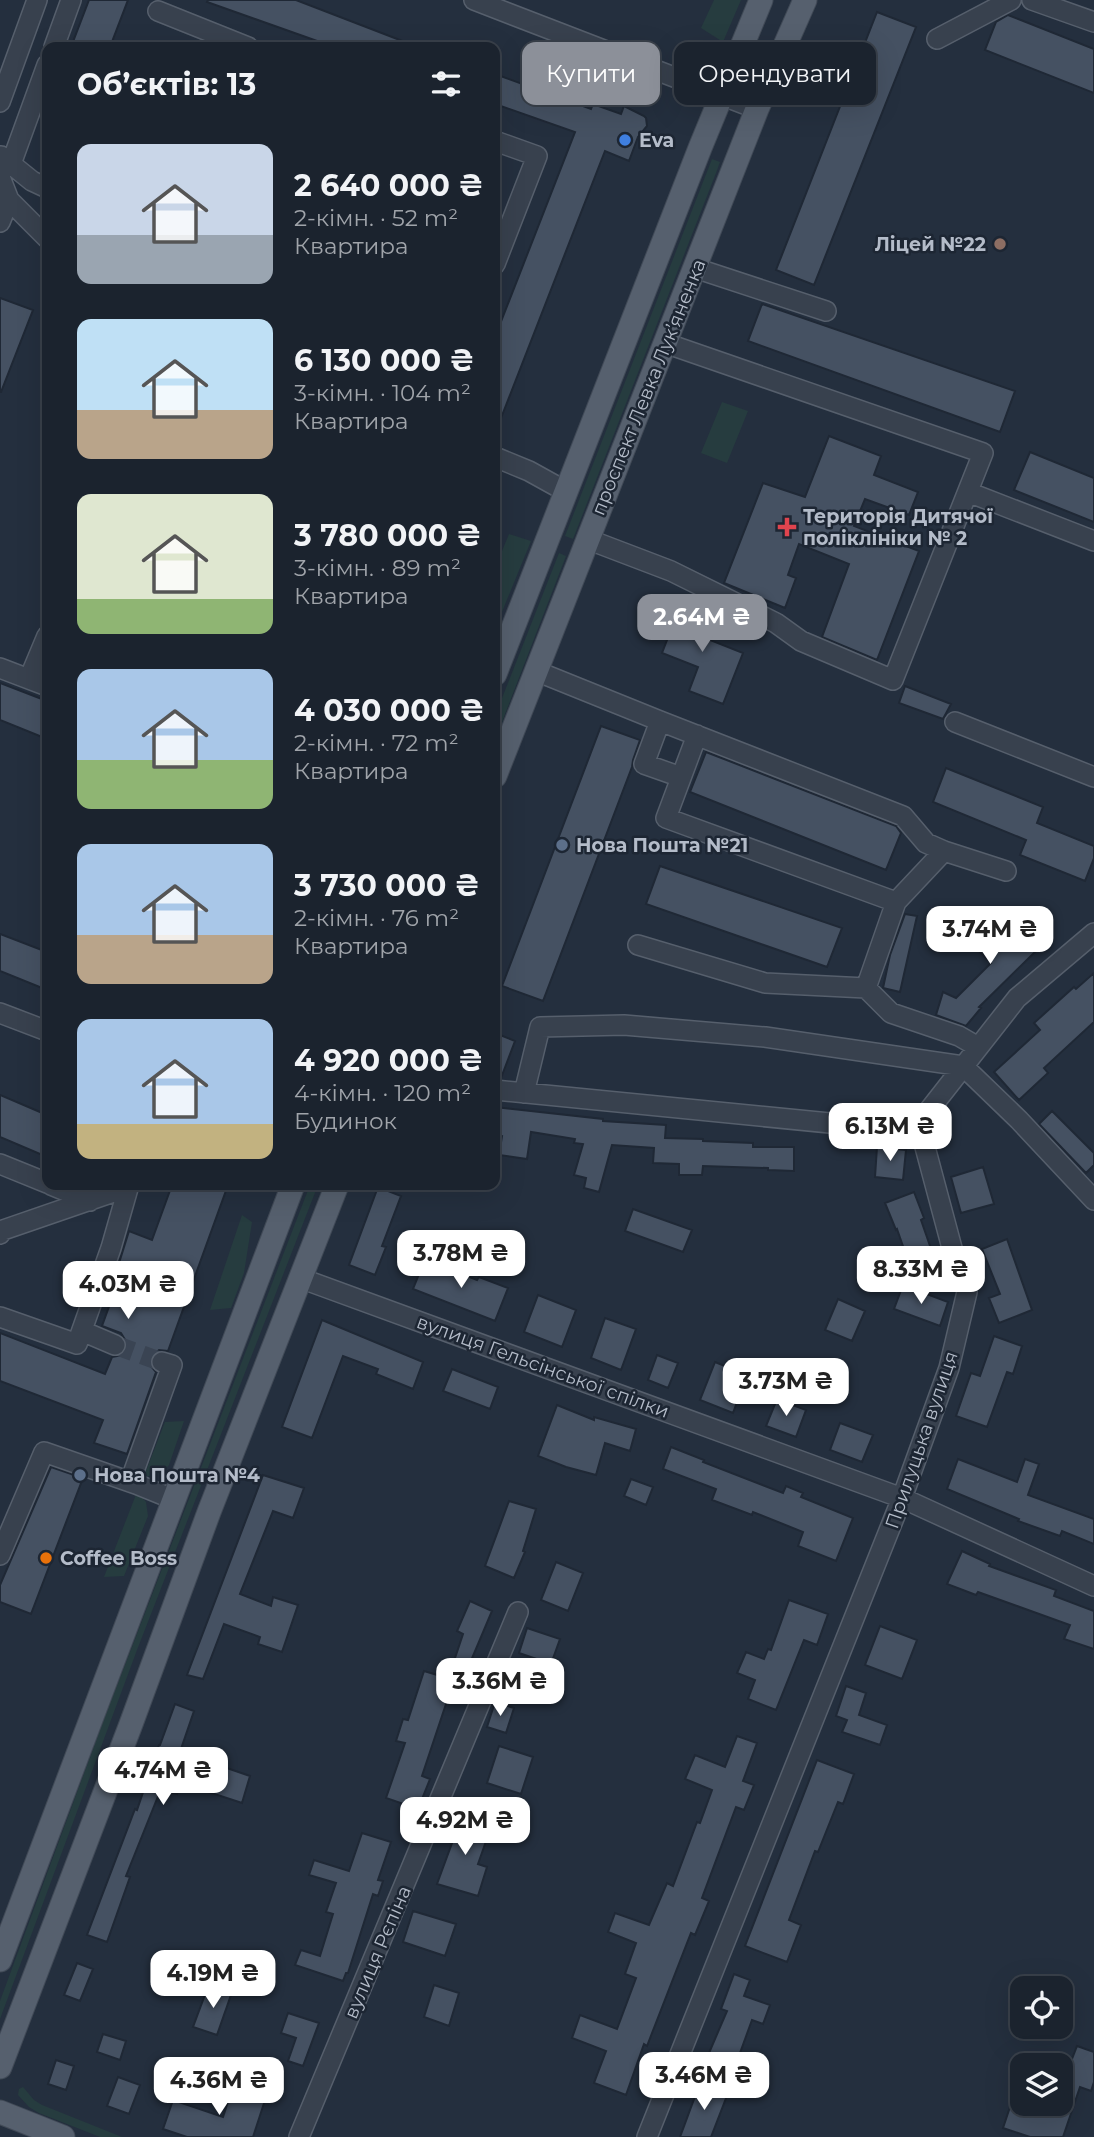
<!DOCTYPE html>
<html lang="uk">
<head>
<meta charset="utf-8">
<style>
	:root { --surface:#1b232e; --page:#242b36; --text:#f1f3f6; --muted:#a0a4aa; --line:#39404a; --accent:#8c9099 }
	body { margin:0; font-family:Montserrat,sans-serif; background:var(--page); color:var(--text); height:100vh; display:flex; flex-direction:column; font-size:26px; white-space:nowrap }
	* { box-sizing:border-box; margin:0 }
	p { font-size:23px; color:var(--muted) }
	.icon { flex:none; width:38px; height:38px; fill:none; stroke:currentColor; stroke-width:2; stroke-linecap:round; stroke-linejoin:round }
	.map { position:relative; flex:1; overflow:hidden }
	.panel { position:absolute; left:42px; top:42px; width:458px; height:1148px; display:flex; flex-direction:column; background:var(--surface); border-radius:14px; box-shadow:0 7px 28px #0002,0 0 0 2px var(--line) }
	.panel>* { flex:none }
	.top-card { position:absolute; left:522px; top:42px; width:467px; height:63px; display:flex; gap:14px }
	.tools { position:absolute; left:1010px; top:1976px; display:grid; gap:14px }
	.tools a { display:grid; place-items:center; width:63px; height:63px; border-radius:14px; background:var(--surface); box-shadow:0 7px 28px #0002,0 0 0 2px var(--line); font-size:35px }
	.price { position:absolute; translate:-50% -60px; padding:0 16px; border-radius:14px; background:#fff; color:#222; font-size:23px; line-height:46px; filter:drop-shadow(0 2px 4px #0008) }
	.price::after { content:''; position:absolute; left:50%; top:42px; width:21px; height:16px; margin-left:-10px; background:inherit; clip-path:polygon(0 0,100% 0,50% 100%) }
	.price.on { background:var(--accent); color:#fff }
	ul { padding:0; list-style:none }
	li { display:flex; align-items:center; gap:21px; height:175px; padding:0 35px }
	li span { display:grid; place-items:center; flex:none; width:196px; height:140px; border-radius:14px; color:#555 }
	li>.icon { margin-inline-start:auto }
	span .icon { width:84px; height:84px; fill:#fffc; stroke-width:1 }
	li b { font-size:30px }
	h2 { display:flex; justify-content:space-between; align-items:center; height:84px; padding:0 35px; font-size:30px }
	.pill { padding:0 24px; border-radius:14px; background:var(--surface); box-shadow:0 7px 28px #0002,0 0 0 2px var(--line); font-size:24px; line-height:63px }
	.pill.on { background:var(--accent); color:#fff }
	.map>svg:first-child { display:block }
	.green { fill:#263c3f }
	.building { fill:#455162; stroke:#1f2835; stroke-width:2 }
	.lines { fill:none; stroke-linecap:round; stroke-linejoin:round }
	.minor-tunnel { stroke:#3a4453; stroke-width:19; stroke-dasharray:19 10; stroke-linecap:butt }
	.minor-casing { stroke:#565f6c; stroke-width:22 }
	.major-casing { stroke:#414a57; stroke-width:25 }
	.minor { stroke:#38414e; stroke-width:19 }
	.major { stroke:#56606e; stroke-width:23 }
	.shop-dot { fill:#3f7fe0; stroke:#1d2633; stroke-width:2.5 }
	.education-dot { fill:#8d6e63; stroke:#1d2633; stroke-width:2.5 }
	.health-dot { fill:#e0444e; stroke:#1d2633; stroke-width:2.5 }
	.service-dot { fill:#5c6f8a; stroke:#1d2633; stroke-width:2.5 }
	.food-dot { fill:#e8710a; stroke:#1d2633; stroke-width:2.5 }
	.labels { text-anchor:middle; stroke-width:5; stroke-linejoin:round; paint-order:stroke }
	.poi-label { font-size:19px; font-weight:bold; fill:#b4bcc9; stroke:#1d2633; text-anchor:start }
	.street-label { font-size:19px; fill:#b4bcc9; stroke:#1d2633 }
</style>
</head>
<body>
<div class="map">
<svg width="1094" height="2137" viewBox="0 0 1094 2137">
	<rect width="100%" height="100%" fill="#242f3e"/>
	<path class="green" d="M 714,0 L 741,0 L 723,42 L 701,28 Z
		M 712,159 L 720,162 L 716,173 L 573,539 L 565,536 Z
		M 722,402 L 748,411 L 727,463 L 701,453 Z
		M 509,534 L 531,541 L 495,629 L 495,568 Z
		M 559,553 L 566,556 L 495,740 L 495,716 Z
		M 310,1185 L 318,1185 L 137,1650 L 0,2019 L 0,2001 L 103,1722 Z
		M 242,1215 L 252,1222 L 244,1273 L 231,1308 L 210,1310 Z
		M 184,1421 L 169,1465 C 162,1473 155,1477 144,1476 L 165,1422 Z
		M 137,1492 L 146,1502 L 148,1516 L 124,1576 L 104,1577 Z
		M 23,2087 L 34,2100 L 42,2105 L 122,2137 L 100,2137 L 39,2113 L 29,2107 L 18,2095 L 19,2089 Z"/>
	<path class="building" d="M 89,0 L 128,0 L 110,47 L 71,47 Z
		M 208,0 L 296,0 L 418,47 L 334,47 L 207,2 Z
		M 877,12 L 916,27 L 814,285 L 776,270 Z
		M 1008,15 L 1094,49 L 1094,93 L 985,50 L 996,22 Z
		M 495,74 L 591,109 L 593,104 L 621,114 L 624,106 L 644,116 L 646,118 L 647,126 L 638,137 L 629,161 L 605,151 L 496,431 L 495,337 L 575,132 L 495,104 Z
		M 0,298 L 33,310 L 1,392 L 0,392 Z
		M 762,304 L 1015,391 L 1000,432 L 748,341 Z
		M 829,436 L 881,456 L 874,475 L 918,492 L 909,515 L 865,499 L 854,526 L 919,551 L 877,660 L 822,637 L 849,564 L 799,544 L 788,575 L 796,578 L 785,608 L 724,583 L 763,483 L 805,497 Z
		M 1030,452 L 1094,478 L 1094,522 L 1014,490 Z
		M 681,604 L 714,616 L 705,638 L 743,653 L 723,704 L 689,691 L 698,667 L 662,653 Z
		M 0,683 L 47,701 L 47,739 L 0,720 Z
		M 905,686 L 951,704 L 943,719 L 899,703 Z
		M 601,726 L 640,740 L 633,760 L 632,767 L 543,1001 L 502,986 Z
		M 706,752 L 896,826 L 901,833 L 886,870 L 690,792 Z
		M 946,768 L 1043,807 L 1037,823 L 1094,846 L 1094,858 L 1085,881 L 1020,855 L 1026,840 L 933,802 Z
		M 660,866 L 842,928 L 827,967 L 646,904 Z
		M 1000,908 L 1039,948 L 979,1007 L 981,1008 L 966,1026 L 936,1015 L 943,992 L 956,998 L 991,963 L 968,940 Z
		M 905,914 L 917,916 L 900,992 L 883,988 L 890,955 Z
		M 0,934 L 47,952 L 47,990 L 0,971 Z
		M 1094,973 L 1094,1022 L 1044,1068 L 1048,1073 L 1019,1100 L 994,1072 L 1040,1030 L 1034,1023 L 1074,987 L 1076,989 Z
		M 495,1033 L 515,1041 L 501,1078 L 495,1078 Z
		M 0,1095 L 47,1115 L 47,1157 L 0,1137 Z
		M 495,1107 L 603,1119 L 603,1121 L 666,1125 L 665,1138 L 703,1139 L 703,1141 L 753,1143 L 753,1147 L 794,1147 L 794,1171 L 768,1170 L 768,1168 L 703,1166 L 702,1175 L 679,1175 L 679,1164 L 653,1163 L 654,1148 L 612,1145 L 599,1192 L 584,1188 L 586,1178 L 574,1175 L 583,1144 L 574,1143 L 575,1139 L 531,1132 L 527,1159 L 499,1155 L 502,1136 L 495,1135 Z
		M 1052,1111 L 1094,1153 L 1094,1165 L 1086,1173 L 1039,1124 Z
		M 877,1147 L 906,1150 L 903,1180 L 875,1177 Z
		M 983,1167 L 994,1204 L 961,1213 L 951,1177 Z
		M 172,1185 L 228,1185 L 168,1351 L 159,1350 L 151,1358 L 150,1365 L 156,1372 L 127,1454 L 94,1443 L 103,1420 L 0,1381 L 0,1333 L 105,1374 L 112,1357 L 122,1355 L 126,1349 L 127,1343 L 121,1333 L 102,1326 L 124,1265 L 119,1263 L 129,1231 L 152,1240 Z
		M 378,1187 L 401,1196 L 382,1246 L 386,1247 L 375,1275 L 349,1265 Z
		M 914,1192 L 924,1218 L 921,1220 L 938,1269 L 914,1278 L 897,1229 L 896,1230 L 885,1203 Z
		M 633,1209 L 692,1230 L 683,1252 L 625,1231 Z
		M 1007,1239 L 1032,1310 L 999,1323 L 989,1298 L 1000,1294 L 982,1249 Z
		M 425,1259 L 477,1280 L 479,1277 L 508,1288 L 495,1321 L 413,1289 Z
		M 903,1285 L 948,1302 L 940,1326 L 894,1309 Z
		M 538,1295 L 576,1310 L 562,1347 L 524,1332 Z
		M 838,1299 L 865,1311 L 852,1341 L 825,1330 Z
		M 605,1318 L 636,1329 L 621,1370 L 591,1358 Z
		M 322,1320 L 423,1362 L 413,1389 L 376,1374 L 378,1369 L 343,1356 L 312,1438 L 282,1427 Z
		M 994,1336 L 1022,1346 L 1013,1374 L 1007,1372 L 987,1427 L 956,1416 L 971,1373 L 980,1376 Z
		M 657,1355 L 678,1363 L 668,1388 L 648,1380 Z
		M 715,1362 L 747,1375 L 733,1413 L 700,1400 Z
		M 452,1369 L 498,1387 L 490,1409 L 443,1391 Z
		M 777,1399 L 806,1410 L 796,1437 L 766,1426 Z
		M 557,1405 L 594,1420 L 594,1417 L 636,1429 L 630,1451 L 605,1443 L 596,1475 L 566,1467 L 538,1456 Z
		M 840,1423 L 873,1435 L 862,1462 L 830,1450 Z
		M 671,1447 L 704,1460 L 703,1462 L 783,1493 L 786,1486 L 803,1493 L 801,1497 L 853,1518 L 836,1561 L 798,1546 L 803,1532 L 753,1512 L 752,1515 L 712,1500 L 716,1489 L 663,1469 Z
		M 958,1459 L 1017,1482 L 1025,1459 L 1039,1464 L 1028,1495 L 1094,1519 L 1094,1544 L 1062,1531 L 1060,1536 L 1018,1521 L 1019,1519 L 947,1489 Z
		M 51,1467 L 83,1478 L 31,1614 L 0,1602 L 0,1585 Z
		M 263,1475 L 304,1488 L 293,1518 L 273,1511 L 240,1594 L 271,1606 L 273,1597 L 298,1605 L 282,1652 L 258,1644 L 260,1637 L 224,1624 L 203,1679 L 187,1675 Z
		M 631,1479 L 653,1487 L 646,1505 L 624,1496 Z
		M 509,1501 L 536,1509 L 523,1551 L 525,1552 L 514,1578 L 485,1566 Z
		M 962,1551 L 990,1564 L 989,1566 L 1056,1590 L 1054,1596 L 1094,1611 L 1094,1649 L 1064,1639 L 1070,1625 L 978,1592 L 976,1595 L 947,1584 Z
		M 556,1562 L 583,1573 L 568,1611 L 541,1600 Z
		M 789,1600 L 828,1614 L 817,1645 L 804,1640 L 776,1710 L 748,1699 L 755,1680 L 737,1673 L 746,1652 L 764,1659 L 768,1649 L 771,1650 Z
		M 470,1601 L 492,1611 L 465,1675 L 451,1670 L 463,1634 L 457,1631 Z
		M 880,1626 L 917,1640 L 902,1679 L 865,1665 Z
		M 527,1628 L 560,1639 L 551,1664 L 519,1653 Z
		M 424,1671 L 454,1680 L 422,1776 L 430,1779 L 418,1809 L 386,1798 L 405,1743 L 396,1741 L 403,1719 L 408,1720 Z
		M 846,1686 L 866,1693 L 859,1715 L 887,1725 L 880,1745 L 842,1732 L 847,1720 L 836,1716 Z
		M 495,1702 L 514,1708 L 506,1733 L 487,1727 Z
		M 175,1704 L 194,1711 L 180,1752 L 250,1776 L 242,1803 L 181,1783 L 177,1794 L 161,1789 L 126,1876 L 130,1877 L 107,1942 L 87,1935 L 135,1809 L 137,1810 L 159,1745 L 160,1745 Z
		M 737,1736 L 757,1743 L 743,1781 L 754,1785 L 744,1810 L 736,1807 L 702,1898 L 709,1901 L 695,1935 L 691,1933 L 647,2046 L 644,2044 L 626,2095 L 594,2083 L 606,2051 L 572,2038 L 580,2015 L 617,2029 L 636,1978 L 625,1974 L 636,1943 L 608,1932 L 615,1913 L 649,1925 L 667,1883 L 673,1886 L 697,1822 L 700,1823 L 712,1790 L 685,1779 L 695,1755 L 725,1767 Z
		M 499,1746 L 533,1757 L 521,1794 L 487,1783 Z
		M 817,1760 L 854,1774 L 843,1804 L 838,1802 L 818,1852 L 815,1851 L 789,1920 L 801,1925 L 787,1962 L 745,1946 Z
		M 458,1816 L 491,1827 L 478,1864 L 487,1867 L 478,1896 L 437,1884 L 452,1843 L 449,1842 Z
		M 362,1833 L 391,1842 L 378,1880 L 383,1881 L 378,1896 L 373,1894 L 348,1973 L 346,1973 L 343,1981 L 295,1965 L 301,1950 L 320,1956 L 333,1914 L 326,1912 L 336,1883 L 309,1875 L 314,1860 L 349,1871 Z
		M 413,1911 L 456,1924 L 445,1956 L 403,1942 Z
		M 77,1963 L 93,1969 L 80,2001 L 64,1995 Z
		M 734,1974 L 750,1980 L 744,1996 L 770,2005 L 763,2024 L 752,2020 L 736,2064 L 709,2053 L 727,2011 L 721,2009 Z
		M 209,1984 L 232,1992 L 217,2035 L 193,2027 Z
		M 434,1985 L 459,1993 L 449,2026 L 424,2017 Z
		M 288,2013 L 319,2023 L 303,2066 L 288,2061 L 296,2038 L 281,2033 Z
		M 103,2034 L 126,2041 L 120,2060 L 97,2052 Z
		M 1077,2046 L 1094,2052 L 1094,2082 L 1091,2091 L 1080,2087 L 1063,2137 L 1030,2137 L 1003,2128 L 1011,2104 L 1045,2116 L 1049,2104 L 1060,2104 L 1060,2090 Z
		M 56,2060 L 74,2066 L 66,2090 L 48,2084 Z
		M 118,2077 L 140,2085 L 129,2114 L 107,2106 Z
		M 234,2083 L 267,2094 L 253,2137 L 187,2137 L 163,2129 L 173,2100 L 223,2117 Z
		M 700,2083 L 728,2093 L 711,2137 L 680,2137 Z"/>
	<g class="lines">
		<path class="minor-tunnel" d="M 115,1345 L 162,1362"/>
		<defs>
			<path id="minor" d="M 474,0 L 757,109
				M 1032,0 L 1094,22
				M 158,11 L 248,47
				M 937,39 L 1011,0
				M 54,47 L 71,0
				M 0,102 L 37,0
				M 495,141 L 537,156 L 495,264
				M 1,156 L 32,181 L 47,188
				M 11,164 L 47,65
				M 0,177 L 9,200 L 47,238
				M 0,222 L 9,200
				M 695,268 L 826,311
				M 495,457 L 529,471 L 567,492
				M 968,492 L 1094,541
				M 587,539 L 671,571 L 776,623 L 801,641 L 893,680 L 983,453 L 665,343
				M 0,668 L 47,686
				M 536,671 L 660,721 L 903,816 L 926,843 L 944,851 L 1006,871
				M 29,679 L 47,636
				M 660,721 L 644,764 L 681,777
				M 955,722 L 1094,777
				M 697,735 L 666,818 L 896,902 L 944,851
				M 896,902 L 866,988 L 891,1013 L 959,1036 L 978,1047
				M 638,945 L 765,983 L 866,988
				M 0,1013 L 47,1031
				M 495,1090 L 921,1132 L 952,1248 L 967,1292 L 949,1368 L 902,1498 L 647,2137
				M 524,1093 L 540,1027 L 624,1025 L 765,1037 L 963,1066 L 1019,1120 L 1094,1200
				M 921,1132 L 930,1109 L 1017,998 L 1094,933
				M 0,1164 L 47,1183
				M 51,1185 L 90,1201
				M 0,1234 L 3,1230 L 128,1187
				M 300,1278 L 902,1498 L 1094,1586
				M 0,1317 L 77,1344 L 111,1248 L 129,1185
				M 82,1331 L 115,1345
				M 130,1482 L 172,1365 L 162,1362
				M 0,1555 L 44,1452 L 136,1484 L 173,1499
				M 299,2137 L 518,1612"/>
			<path id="major" d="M 495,674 L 700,148 L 761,0
				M 495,776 L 757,109 L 805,0
				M 0,1960 L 293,1185
				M 0,2067 L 131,1724 L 209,1512 L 337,1185
				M 0,2112 L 63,2137"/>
		</defs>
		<use href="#minor" class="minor-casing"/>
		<use href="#major" class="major-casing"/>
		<use href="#minor" class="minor"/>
		<use href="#major" class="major"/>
	</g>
	<circle class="shop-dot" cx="625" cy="140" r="7"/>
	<circle class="education-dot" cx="1000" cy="244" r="7"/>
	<path class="health-dot" d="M783.5 516.5h7v7h7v7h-7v7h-7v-7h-7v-7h7z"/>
	<g class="service-dot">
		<circle cx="562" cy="845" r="7"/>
		<circle cx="80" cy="1475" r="7"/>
	</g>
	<circle class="food-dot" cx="46" cy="1558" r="7"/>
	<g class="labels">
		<g class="poi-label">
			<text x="639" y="147">Eva</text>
			<text x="986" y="251" text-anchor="end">Ліцей №22</text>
			<text x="803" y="523">Територія Дитячої<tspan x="803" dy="22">поліклініки № 2</tspan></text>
			<text x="576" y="852">Нова Пошта №21</text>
			<text x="94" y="1482">Нова Пошта №4</text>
			<text x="60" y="1565">Coffee Boss</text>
		</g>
		<g class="street-label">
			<text transform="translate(648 387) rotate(-68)" y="7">проспект Левка Лукʼяненка</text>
			<text transform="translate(543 1366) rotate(20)" y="7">вулиця Гельсінської спілки</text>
			<text transform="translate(921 1440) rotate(-71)" y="7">Прилуцька вулиця</text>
			<text transform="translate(377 1952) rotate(-67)" y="7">вулиця Рєпіна</text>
		</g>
	</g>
</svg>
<div class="tools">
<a><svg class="icon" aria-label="locate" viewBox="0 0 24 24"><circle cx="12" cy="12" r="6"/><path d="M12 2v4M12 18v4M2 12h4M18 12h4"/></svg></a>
<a><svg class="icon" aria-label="layers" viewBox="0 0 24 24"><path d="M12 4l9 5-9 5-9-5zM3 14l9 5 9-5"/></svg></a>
</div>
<b class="price on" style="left:702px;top:654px">2.64M ₴</b>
<b class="price" style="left:990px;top:966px">3.74M ₴</b>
<b class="price" style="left:890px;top:1163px">6.13M ₴</b>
<b class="price" style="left:461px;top:1290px">3.78M ₴</b>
<b class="price" style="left:921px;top:1306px">8.33M ₴</b>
<b class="price" style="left:128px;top:1321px">4.03M ₴</b>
<b class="price" style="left:786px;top:1418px">3.73M ₴</b>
<b class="price" style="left:500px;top:1718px">3.36M ₴</b>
<b class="price" style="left:163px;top:1807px">4.74M ₴</b>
<b class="price" style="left:465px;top:1857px">4.92M ₴</b>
<b class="price" style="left:213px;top:2010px">4.19M ₴</b>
<b class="price" style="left:704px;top:2112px">3.46M ₴</b>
<b class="price" style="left:219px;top:2117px">4.36M ₴</b>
<div class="top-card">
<a class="pill on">Купити</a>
<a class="pill">Орендувати</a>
</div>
<section class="panel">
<h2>Об’єктів: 13<svg class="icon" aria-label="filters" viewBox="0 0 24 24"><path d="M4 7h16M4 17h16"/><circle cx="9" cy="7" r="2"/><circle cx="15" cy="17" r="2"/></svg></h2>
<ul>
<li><span style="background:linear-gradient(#c9d6e8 65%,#9aa5b1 0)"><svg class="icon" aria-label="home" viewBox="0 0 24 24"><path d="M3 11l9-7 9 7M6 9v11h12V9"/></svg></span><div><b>2 640 000 ₴</b><p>2-кімн. · 52 m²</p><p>Квартира</p></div></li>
<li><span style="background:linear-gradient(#bfe0f5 65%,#b9a48a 0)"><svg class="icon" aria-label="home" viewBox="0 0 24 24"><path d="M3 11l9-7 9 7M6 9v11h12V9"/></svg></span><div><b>6 130 000 ₴</b><p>3-кімн. · 104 m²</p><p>Квартира</p></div></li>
<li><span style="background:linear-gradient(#dfe7d0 75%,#8fb573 0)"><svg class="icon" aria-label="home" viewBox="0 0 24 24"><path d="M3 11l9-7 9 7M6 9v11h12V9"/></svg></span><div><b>3 780 000 ₴</b><p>3-кімн. · 89 m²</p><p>Квартира</p></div></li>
<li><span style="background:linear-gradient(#a9c7e8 65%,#8fb573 0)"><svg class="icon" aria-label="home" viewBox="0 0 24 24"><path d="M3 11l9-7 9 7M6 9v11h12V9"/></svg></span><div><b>4 030 000 ₴</b><p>2-кімн. · 72 m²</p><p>Квартира</p></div></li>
<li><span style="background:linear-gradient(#a9c7e8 65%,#b9a48a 0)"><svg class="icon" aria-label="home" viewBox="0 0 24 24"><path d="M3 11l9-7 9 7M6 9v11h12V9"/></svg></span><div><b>3 730 000 ₴</b><p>2-кімн. · 76 m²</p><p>Квартира</p></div></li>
<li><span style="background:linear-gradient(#a9c7e8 75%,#c2b280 0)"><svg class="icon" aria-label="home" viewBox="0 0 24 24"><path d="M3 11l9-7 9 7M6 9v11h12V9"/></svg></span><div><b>4 920 000 ₴</b><p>4-кімн. · 120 m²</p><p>Будинок</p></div></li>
</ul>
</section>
</div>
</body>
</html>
